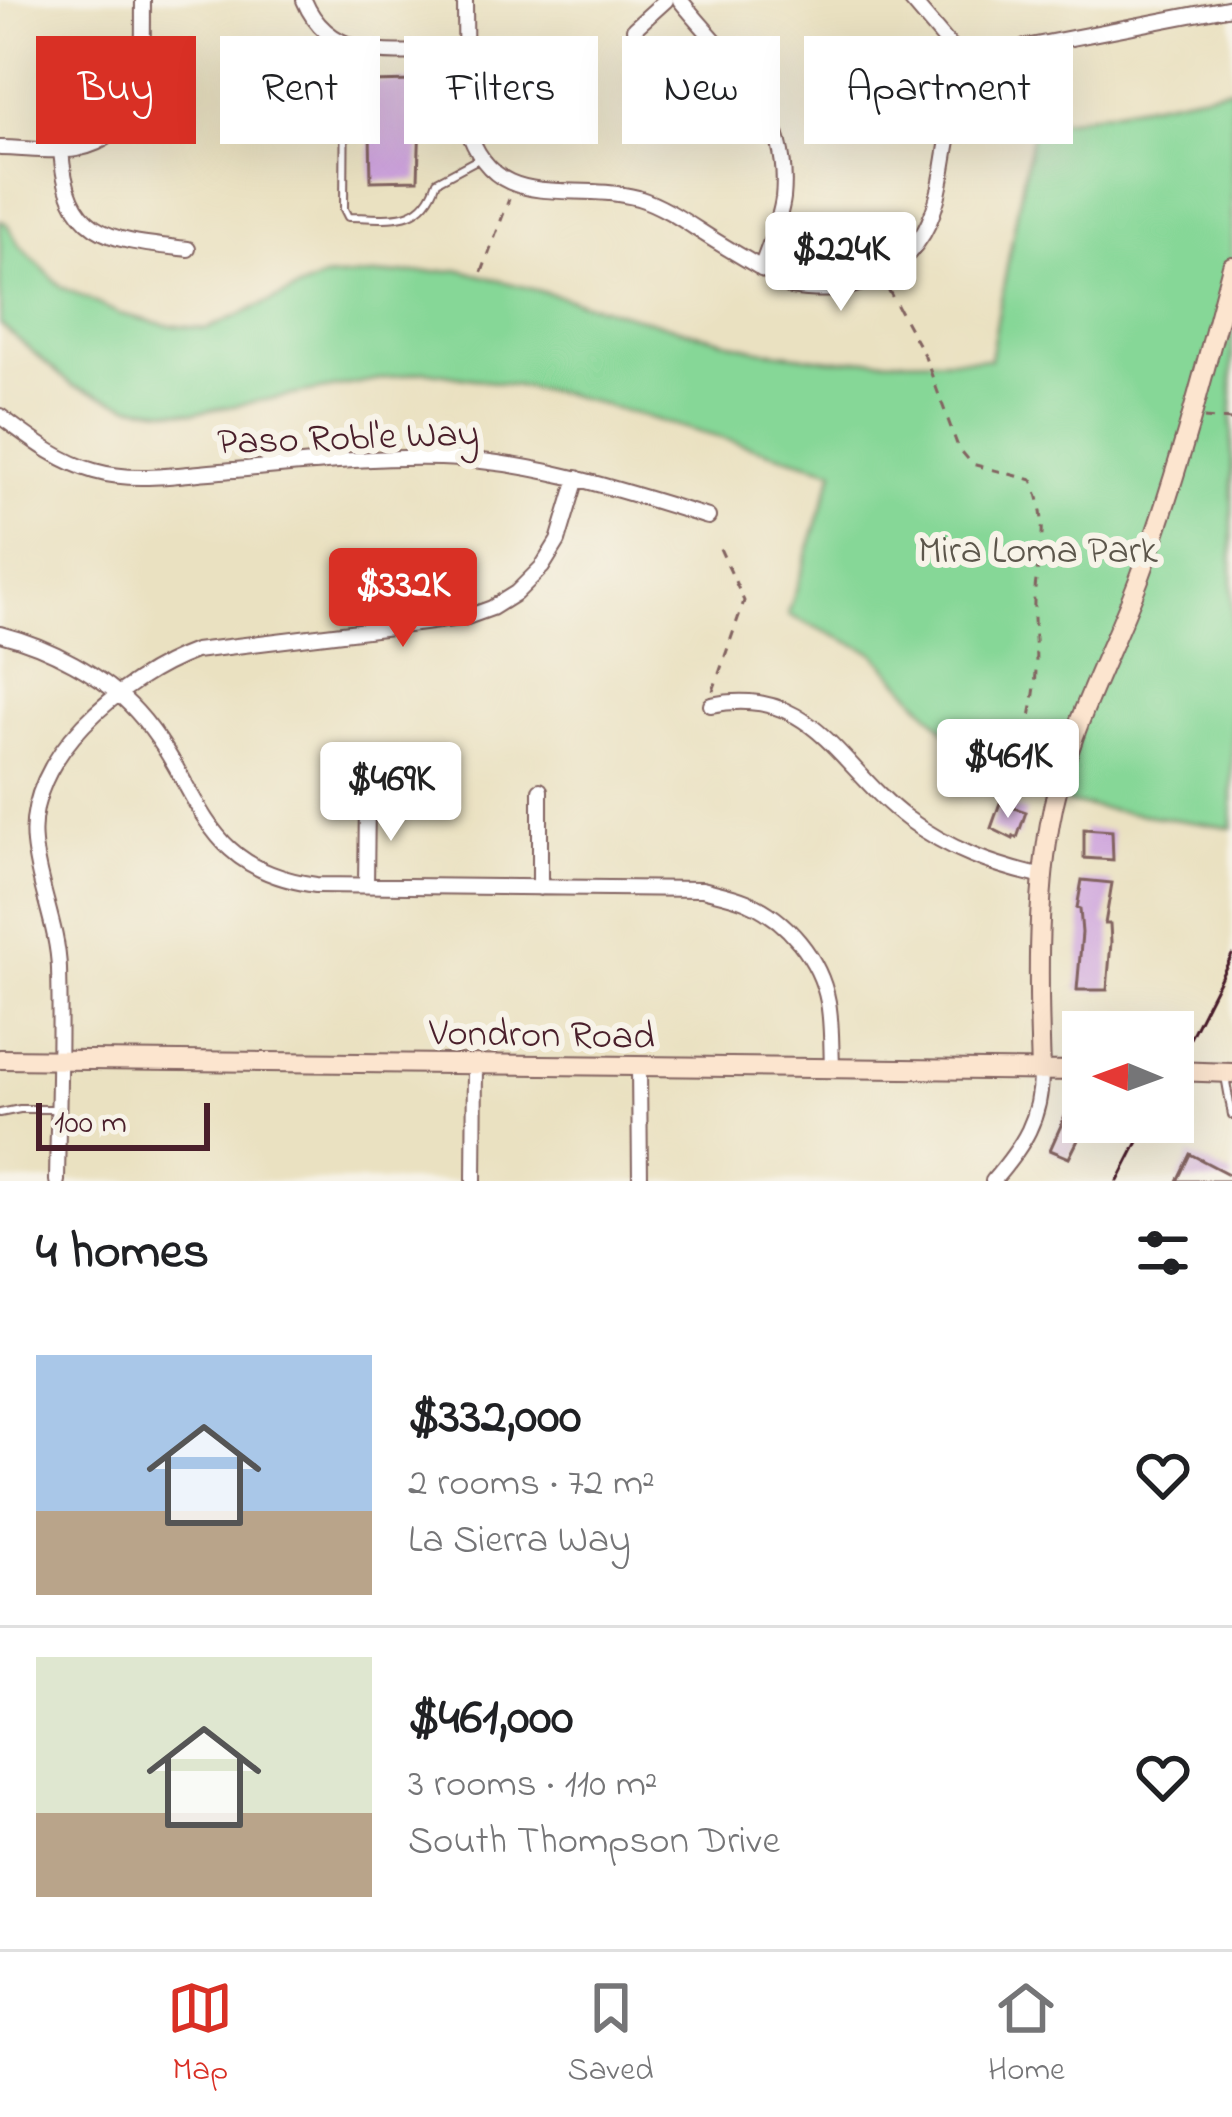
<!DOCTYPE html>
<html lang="en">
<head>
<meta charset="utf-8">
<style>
	:root { --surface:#fff; --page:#f2f2f2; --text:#202124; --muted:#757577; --line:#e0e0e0; --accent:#d93025 }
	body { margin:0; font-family:"Indie Flower",sans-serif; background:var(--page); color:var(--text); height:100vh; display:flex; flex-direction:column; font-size:45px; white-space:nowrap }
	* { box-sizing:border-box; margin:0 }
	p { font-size:39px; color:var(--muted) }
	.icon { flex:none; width:66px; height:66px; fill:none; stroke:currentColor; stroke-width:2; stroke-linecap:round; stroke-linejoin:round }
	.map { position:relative; height:1181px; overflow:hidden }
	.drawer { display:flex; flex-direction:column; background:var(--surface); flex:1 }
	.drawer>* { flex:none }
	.hud { position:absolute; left:36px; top:36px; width:1161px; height:108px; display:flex; gap:24px }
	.needle { width:78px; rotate:271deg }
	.fabs { position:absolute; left:1062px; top:1011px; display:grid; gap:24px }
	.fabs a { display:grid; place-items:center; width:132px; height:132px; border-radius:0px; background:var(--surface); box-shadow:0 12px 48px #0002; font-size:60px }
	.scale { position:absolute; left:36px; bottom:30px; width:174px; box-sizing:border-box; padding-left:12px; border:6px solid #4a1f2b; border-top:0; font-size:33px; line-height:42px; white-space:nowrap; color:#4a1f2b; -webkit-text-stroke:9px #f7f3e8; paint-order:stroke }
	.price { position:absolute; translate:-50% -102px; padding:0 27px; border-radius:12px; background:#fff; color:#222; font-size:39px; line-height:78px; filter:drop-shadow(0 3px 6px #0008) }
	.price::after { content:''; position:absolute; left:50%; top:72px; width:36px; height:27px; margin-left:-18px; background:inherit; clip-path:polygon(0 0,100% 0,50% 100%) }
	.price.active { background:var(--accent); color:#fff }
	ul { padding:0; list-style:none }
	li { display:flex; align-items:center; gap:36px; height:300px; padding:0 36px }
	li+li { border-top:3px solid var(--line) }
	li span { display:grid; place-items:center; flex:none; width:336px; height:240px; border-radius:0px; color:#555 }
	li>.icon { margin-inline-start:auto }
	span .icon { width:144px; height:144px; fill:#fffc; stroke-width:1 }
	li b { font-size:51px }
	h2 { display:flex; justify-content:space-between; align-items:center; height:144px; padding:0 36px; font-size:51px }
	.chip { padding:0 42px; border-radius:0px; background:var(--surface); box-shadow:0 12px 48px #0002; font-size:42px; line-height:108px }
	.chip.active { background:var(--accent); color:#fff }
	.menu { display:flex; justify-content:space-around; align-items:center; height:168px; border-top:3px solid var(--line); background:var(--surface); font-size:33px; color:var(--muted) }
	.menu a { display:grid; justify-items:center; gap:6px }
	.menu .active { color:var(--accent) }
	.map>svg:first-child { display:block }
	.green { fill:#86d797; stroke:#687b61; stroke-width:3 }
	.building { fill:#cda3dc }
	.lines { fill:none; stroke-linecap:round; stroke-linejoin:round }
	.lane-casing { stroke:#826360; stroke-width:10 }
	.street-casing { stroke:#826360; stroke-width:18 }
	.secondary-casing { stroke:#826360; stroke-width:22 }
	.path { stroke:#826360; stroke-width:3; stroke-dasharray:9 9; stroke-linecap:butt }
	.lane { stroke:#fff; stroke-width:6 }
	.street { stroke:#fff; stroke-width:14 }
	.secondary { stroke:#fce5cf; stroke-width:18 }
	.rail { stroke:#4a1f2b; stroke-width:3 }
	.labels { text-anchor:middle; stroke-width:12; stroke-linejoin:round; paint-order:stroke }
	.street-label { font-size:39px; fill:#4a1f2b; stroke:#f7f3e8 }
	.park-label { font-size:39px; fill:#5c564b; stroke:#f7f3e8 }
</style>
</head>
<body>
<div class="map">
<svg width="1232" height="1181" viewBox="0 0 1232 1181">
	<rect width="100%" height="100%" fill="#f7f3e8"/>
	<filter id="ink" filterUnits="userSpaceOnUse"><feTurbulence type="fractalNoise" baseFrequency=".00833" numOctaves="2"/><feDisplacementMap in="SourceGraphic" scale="24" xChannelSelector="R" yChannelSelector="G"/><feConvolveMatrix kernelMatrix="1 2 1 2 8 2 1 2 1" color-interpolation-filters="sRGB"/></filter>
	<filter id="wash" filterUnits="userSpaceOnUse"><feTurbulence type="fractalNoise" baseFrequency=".004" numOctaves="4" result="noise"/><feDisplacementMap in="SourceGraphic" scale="48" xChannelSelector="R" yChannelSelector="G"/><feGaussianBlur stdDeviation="2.7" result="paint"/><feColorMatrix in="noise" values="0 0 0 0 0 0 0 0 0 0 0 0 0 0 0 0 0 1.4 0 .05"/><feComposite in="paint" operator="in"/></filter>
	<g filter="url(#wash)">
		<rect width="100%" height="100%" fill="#eae1c1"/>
		<path class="green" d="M 1232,88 L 1232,828 L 1072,804 L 974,763 L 874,653 L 788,615 L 834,470 L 561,393 L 425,371 L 194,413 L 131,406 L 73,386 L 0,324 L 0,220 L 7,224 L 19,245 L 62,287 L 120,314 L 167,325 L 207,329 L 324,278 L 461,270 L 759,350 L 831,360 L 990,359 L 1033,126 Z"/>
		<g id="blocks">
			<path class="building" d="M 415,81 L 417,118 L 420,118 L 418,180 L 371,181 L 369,82 Z
				M 1000,803 L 1026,812 L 1017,838 L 1014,836 L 1013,839 L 991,828 Z
				M 1084,829 L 1112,831 L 1113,860 L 1084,858 Z
				M 1082,880 L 1112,883 L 1105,924 L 1110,924 L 1111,942 L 1107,990 L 1077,990 L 1082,933 L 1080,909 L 1077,908 Z
				M 1071,1103 L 1083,1108 L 1083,1122 L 1087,1122 L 1069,1158 L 1050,1150 Z
				M 1190,1154 L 1232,1176 L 1232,1181 L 1177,1181 Z"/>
		</g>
	</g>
	<g filter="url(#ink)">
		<use href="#blocks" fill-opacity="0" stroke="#826360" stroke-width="3"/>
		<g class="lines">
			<defs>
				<path id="lane" d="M 352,47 L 345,78 L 344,209 L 348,217 C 389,217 422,227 437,181 L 482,157
					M 1225,1076 L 1232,1115
					M 0,1113 L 20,1109 L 56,1109"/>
				<path id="street" d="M 304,0 C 332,68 406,51 466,50
					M 465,0 L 466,124 C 494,218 568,179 638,198 C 667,207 694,228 719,243 C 743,258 768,271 791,287 C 824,292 852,291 882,274 C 984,215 904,86 1020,48 L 1232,7
					M 680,0 C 730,62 792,109 783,198 C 780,222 768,247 761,269
					M 911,0 L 974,74
					M 634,29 L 666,0
					M 302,113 C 304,83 307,57 330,36
					M 0,148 C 24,148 53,153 76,149 C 151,135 142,57 143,0
					M 61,149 C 67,240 111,240 188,249
					M 0,416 C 30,438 58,461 94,471 C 135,483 180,474 221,471 C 294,465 368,456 441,458 C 534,461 620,490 708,517
					M 0,634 C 47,646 104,675 137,712 C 205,787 194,868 316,885 L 702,889 C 717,893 733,896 747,902 C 787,919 820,959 828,1002 C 832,1024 831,1046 832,1068
					M 711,705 C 813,684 839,768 908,819 C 950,850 992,865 1043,877
					M 366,885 L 367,803
					M 540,888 L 540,790
					M 639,1066 L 640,1181
					M 57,1181 C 58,1111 61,1040 59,969 C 58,928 38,885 34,843 C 25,757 122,678 195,651 L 424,623 L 467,617 L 492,608 L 516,593 L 542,567 L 558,541 L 577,478
					M 474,1181 L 475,1064
					M 993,1181 C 1023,1146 1042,1118 1041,1071"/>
				<path id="secondary" d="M 0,1059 L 1083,1071
					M 1041,1071 C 1038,989 1036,904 1050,823 C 1065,735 1110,657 1141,574 C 1178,474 1205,369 1232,266
					M 1173,1071 L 1232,1073"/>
			</defs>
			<use href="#lane" class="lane-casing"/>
			<use href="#street" class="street-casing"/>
			<use href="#secondary" class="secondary-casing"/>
			<path class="path" d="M 482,272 L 509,199
				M 888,289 L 925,357 L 958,447 L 972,464 L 1032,480 C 1052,529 1037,552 1034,601 C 1033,629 1038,657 1035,686 C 1032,714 1022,742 1030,770 L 1043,778
				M 1204,418 L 1232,420
				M 713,691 L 744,601 L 718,544"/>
			<use href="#lane" class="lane"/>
			<use href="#street" class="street"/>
			<use href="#secondary" class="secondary"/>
			<path class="rail" d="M 1173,1072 L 1232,955
				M 1118,1181 L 1148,1122"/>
		</g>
	</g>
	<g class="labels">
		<g class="street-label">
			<text transform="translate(348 435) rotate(-2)" y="14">Paso Robl'e Way</text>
			<text transform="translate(542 1032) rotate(1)" y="14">Vondron Road</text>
		</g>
		<g class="park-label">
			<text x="1038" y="562">Mira Loma Park</text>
		</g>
	</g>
</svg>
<div class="fabs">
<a><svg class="needle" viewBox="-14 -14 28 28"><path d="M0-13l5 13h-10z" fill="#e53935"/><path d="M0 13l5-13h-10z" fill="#757577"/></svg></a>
</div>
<div class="scale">100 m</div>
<b class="price" style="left:841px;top:314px">$224K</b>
<b class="price active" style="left:403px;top:650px">$332K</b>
<b class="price" style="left:1008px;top:821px">$461K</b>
<b class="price" style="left:391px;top:844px">$469K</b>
<div class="hud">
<a class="chip active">Buy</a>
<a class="chip">Rent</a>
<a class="chip">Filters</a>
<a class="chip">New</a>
<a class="chip">Apartment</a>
</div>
</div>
<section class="drawer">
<h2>4 homes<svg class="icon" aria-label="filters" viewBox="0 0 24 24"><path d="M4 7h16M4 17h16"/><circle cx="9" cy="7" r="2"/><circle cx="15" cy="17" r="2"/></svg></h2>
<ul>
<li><span style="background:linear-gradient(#a9c7e8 65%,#b9a48a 0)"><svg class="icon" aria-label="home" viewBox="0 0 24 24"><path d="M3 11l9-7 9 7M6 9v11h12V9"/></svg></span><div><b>$332,000</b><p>2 rooms · 72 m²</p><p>La Sierra Way</p></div><svg class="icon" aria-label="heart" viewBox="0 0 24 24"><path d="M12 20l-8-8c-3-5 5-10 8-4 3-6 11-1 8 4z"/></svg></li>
<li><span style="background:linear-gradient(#dfe7d0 65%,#b9a48a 0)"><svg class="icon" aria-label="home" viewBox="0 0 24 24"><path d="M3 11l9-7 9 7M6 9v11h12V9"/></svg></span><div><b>$461,000</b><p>3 rooms · 110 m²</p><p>South Thompson Drive</p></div><svg class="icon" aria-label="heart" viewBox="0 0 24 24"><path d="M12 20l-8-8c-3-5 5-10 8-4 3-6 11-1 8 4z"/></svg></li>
</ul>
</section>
<nav class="menu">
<a class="active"><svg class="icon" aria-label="map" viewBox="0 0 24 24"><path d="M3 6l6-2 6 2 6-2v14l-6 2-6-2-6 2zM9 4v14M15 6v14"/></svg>Map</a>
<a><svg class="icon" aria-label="saved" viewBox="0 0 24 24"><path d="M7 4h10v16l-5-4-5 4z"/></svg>Saved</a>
<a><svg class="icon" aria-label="home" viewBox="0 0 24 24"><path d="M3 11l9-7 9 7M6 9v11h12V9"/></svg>Home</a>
</nav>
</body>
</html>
